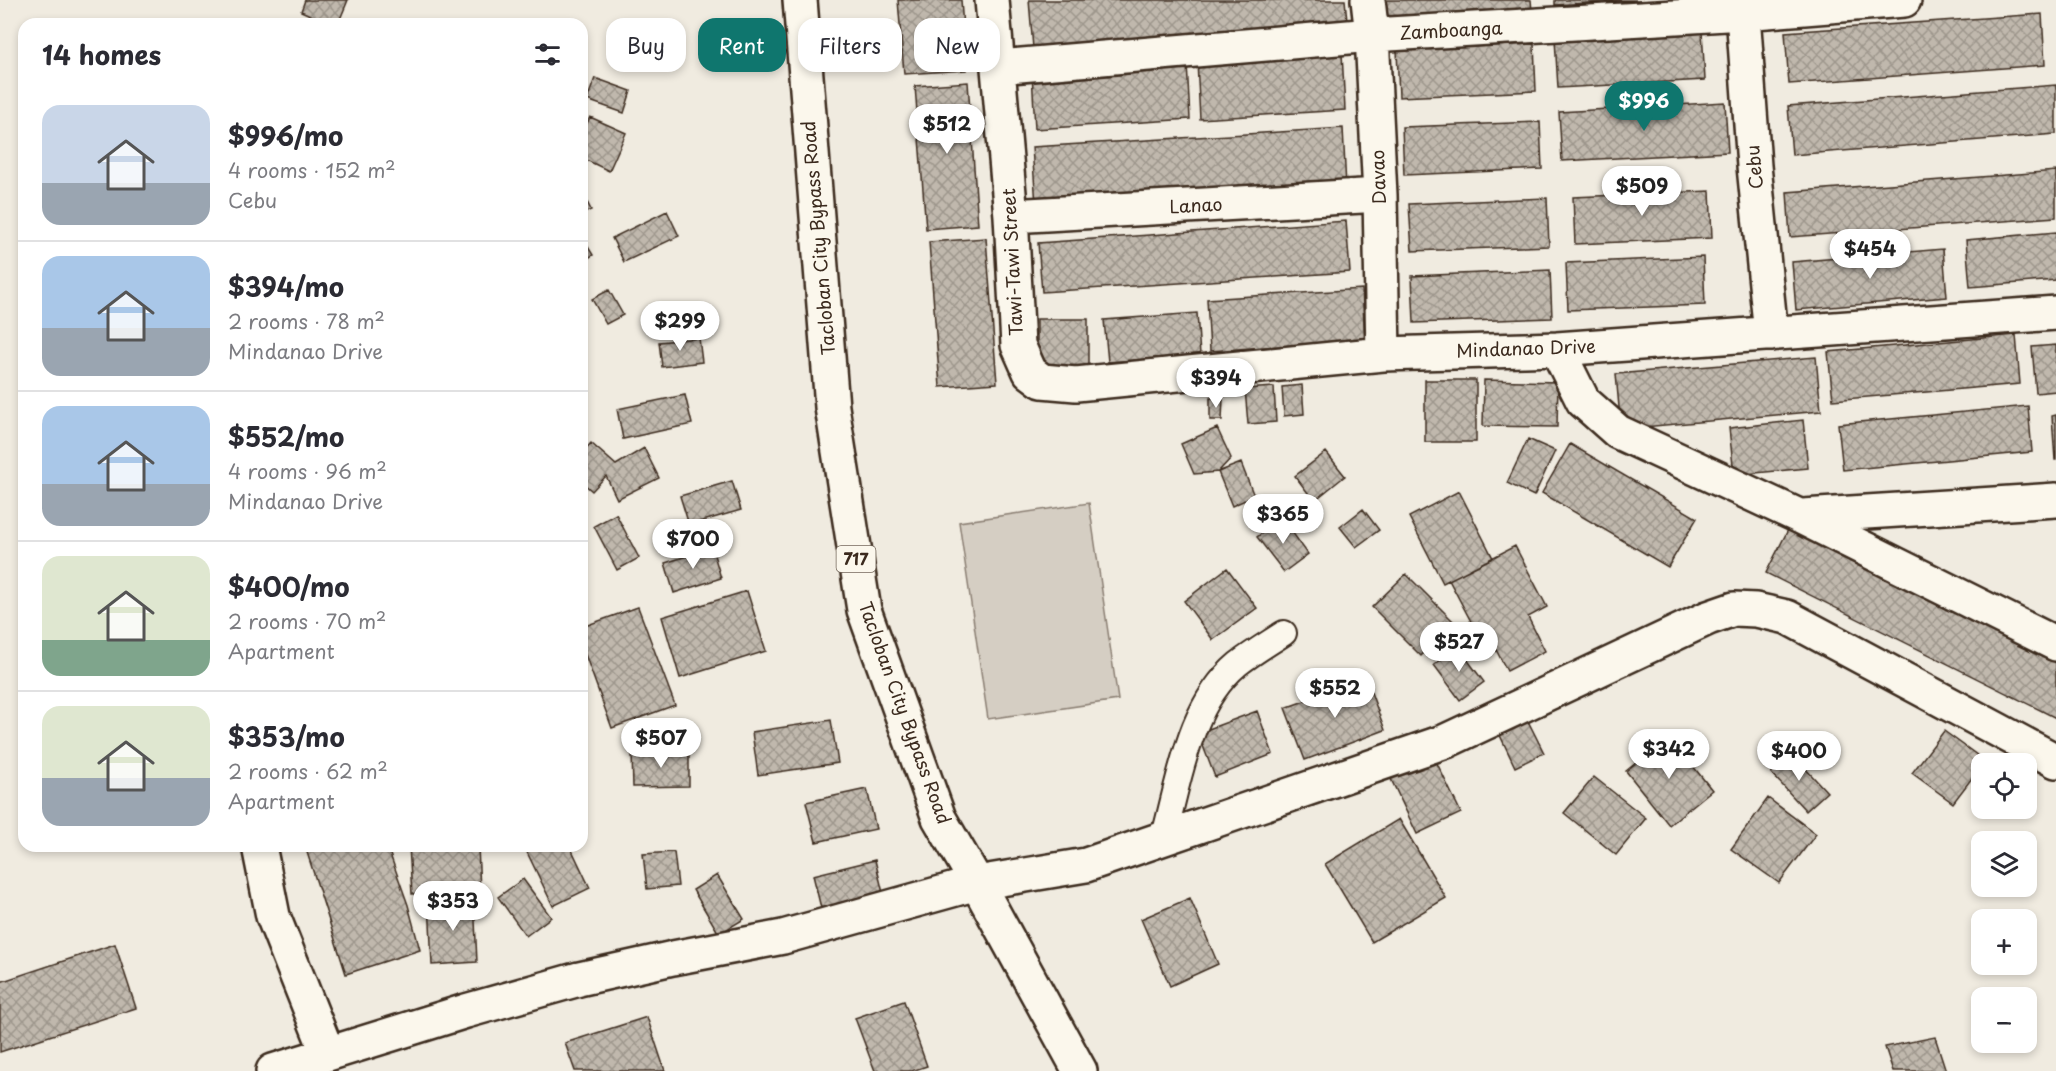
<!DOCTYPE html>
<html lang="en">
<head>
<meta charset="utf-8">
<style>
	:root { --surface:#fff; --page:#f2f2f3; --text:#2b2b33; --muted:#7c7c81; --line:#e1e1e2; --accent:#0f766e }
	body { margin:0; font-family:"Playpen Sans",sans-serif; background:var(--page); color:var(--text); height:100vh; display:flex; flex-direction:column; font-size:22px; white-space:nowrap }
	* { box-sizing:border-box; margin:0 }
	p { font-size:20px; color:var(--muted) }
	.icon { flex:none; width:33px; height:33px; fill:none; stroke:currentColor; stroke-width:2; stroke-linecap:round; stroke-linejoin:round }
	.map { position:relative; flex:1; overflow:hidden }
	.drawer { position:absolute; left:18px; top:18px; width:570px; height:834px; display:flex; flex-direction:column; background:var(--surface); border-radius:18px; box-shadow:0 3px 9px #0003 }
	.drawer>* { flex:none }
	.guide { position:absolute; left:606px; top:18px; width:570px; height:54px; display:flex; gap:12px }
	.tools { position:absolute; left:1971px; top:753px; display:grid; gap:12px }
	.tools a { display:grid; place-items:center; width:66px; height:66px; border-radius:12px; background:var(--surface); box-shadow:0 3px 9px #0003; font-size:30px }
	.price { position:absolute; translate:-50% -51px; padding:0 14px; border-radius:21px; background:#fff; color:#222; font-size:20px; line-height:39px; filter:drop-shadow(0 2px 3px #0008) }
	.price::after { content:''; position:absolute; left:50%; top:36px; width:18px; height:14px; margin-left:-9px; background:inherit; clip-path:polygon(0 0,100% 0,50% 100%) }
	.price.selected { background:var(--accent); color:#fff }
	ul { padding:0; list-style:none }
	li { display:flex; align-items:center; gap:18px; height:150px; padding:0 24px }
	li+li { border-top:2px solid var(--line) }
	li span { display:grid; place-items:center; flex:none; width:168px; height:120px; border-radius:18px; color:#555 }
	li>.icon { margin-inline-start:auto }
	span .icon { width:72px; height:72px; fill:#fffc; stroke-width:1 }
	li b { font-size:26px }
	h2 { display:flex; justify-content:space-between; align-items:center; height:72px; padding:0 24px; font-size:26px }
	.tag { padding:0 21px; border-radius:18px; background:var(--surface); box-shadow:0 3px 9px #0003; font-size:21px; line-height:54px }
	.tag.selected { background:var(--accent); color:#fff }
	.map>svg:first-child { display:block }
	.green { fill:#d5cec3; stroke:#887c70; stroke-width:1.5 }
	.building { fill:url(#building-cross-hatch); stroke:#3b2a1e; stroke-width:1.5 }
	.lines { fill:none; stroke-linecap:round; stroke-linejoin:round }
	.service-casing { stroke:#3b2a1e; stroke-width:28 }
	.minor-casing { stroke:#3b2a1e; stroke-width:38 }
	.tertiary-casing { stroke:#3b2a1e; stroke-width:38 }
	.trunk-casing { stroke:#3b2a1e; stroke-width:38 }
	.service { stroke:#fbf7ec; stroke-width:24 }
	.minor { stroke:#fbf7ec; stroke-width:33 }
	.tertiary { stroke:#fbf7ec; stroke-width:33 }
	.trunk { stroke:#fbf7ec; stroke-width:33 }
	.labels { text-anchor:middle; stroke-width:4.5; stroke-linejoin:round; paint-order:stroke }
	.shield { fill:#fbf7ec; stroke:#75685c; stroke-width:1.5 }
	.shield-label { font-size:16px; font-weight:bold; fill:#3b2a1e }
	.street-label { font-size:18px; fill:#3b2a1e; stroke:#fbf7ec }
</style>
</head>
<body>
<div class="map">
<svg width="2056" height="1071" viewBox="0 0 2056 1071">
	<defs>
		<pattern id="building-cross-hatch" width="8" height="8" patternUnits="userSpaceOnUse" patternTransform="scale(1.5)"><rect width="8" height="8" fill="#c0b8ad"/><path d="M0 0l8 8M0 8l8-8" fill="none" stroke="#9d968c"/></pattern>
	</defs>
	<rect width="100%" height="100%" fill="#f0ebe0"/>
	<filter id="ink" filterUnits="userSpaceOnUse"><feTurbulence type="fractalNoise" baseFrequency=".0167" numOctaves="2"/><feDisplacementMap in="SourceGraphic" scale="12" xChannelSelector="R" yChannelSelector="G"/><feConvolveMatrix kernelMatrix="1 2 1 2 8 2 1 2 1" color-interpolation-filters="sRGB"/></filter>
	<g filter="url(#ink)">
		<path class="green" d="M 1089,503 L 1118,700 L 988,719 L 959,522 Z"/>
		<path class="building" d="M 305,0 L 348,0 L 338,24 L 331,24 L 301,11 Z
			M 898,0 L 961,0 L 966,70 L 904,74 Z
			M 1029,0 L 1345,0 L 1347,21 L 1033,48 Z
			M 1380,0 L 1531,0 L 1532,11 L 1382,20 Z
			M 1555,0 L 1636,0 L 1555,5 Z
			M 2042,14 L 2045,65 L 1789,84 L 1785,32 Z
			M 1702,31 L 1705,80 L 1558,88 L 1555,39 Z
			M 1534,44 L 1536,91 L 1399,97 L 1397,50 Z
			M 1342,53 L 1345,110 L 1200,119 L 1197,62 Z
			M 1187,63 L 1190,119 L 1035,129 L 1032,73 Z
			M 595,78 L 631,91 L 624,113 L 587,100 Z
			M 968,82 L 978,225 L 926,229 L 915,86 Z
			M 2056,85 L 2056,134 L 1792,155 L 1788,106 Z
			M 1725,102 L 1728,152 L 1562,161 L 1559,112 Z
			M 590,117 L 626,133 L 609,171 L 582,158 L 582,134 Z
			M 1540,122 L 1542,169 L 1404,175 L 1402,127 Z
			M 1343,128 L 1346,187 L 1036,205 L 1032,147 Z
			M 2056,171 L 2056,217 L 1790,237 L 1787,192 Z
			M 1710,191 L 1712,238 L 1575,244 L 1573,197 Z
			M 584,196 L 591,210 L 582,214 L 582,197 Z
			M 1547,198 L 1549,246 L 1412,251 L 1409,204 Z
			M 667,211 L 679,236 L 624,262 L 612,238 Z
			M 1346,221 L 1350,272 L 1042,292 L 1038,243 Z
			M 2056,232 L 2056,280 L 1970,287 L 1966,240 Z
			M 582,237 L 593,255 L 582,262 Z
			M 986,238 L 997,383 L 940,387 L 929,242 Z
			M 1943,249 L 1947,297 L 1796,310 L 1792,262 Z
			M 1703,257 L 1705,305 L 1568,310 L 1566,263 Z
			M 1550,270 L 1552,318 L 1414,323 L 1412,276 Z
			M 1362,289 L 1365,340 L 1210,351 L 1207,299 Z
			M 609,290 L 623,315 L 606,324 L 592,299 Z
			M 1197,313 L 1200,355 L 1108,362 L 1104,320 Z
			M 1037,319 L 1088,319 L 1088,366 L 1037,366 Z
			M 2016,335 L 2020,384 L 1833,400 L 1828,352 Z
			M 699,338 L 702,362 L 662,367 L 659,342 Z
			M 2056,345 L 2056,391 L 2036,393 L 2032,347 Z
			M 1816,357 L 1821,411 L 1621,429 L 1616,374 Z
			M 1425,380 L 1476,380 L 1476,442 L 1425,442 Z
			M 1484,380 L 1558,382 L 1557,427 L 1483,426 Z
			M 1302,385 L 1304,414 L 1284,416 L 1282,387 Z
			M 1274,387 L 1276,422 L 1248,424 L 1245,389 Z
			M 685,395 L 692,424 L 623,439 L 617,409 Z
			M 1210,398 L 1223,398 L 1222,420 L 1210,420 Z
			M 2028,406 L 2032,452 L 1843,470 L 1838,424 Z
			M 2056,415 L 2056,460 L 2055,460 L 2052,416 Z
			M 1803,420 L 1808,468 L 1734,475 L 1729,428 Z
			M 1217,428 L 1231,458 L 1218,472 L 1194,474 L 1181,444 Z
			M 1528,439 L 1555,451 L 1534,496 L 1507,483 Z
			M 591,443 L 616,465 L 644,448 L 659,478 L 617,499 L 606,476 L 592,491 L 582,482 L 582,453 Z
			M 1570,444 L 1697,518 L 1668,567 L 1542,493 Z
			M 1326,452 L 1345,476 L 1314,501 L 1295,476 Z
			M 1241,463 L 1254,496 L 1232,506 L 1218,472 Z
			M 732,481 L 741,510 L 689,525 L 680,496 Z
			M 1459,491 L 1493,558 L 1443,583 L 1409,517 Z
			M 1363,509 L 1379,530 L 1356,547 L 1340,527 Z
			M 616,514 L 639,558 L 617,570 L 594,526 Z
			M 1282,518 L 1308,554 L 1284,572 L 1257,537 Z
			M 1789,528 L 2056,660 L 2056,718 L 1766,573 Z
			M 1515,546 L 1547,607 L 1528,617 L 1545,651 L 1507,671 L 1491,640 L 1483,644 L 1449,580 Z
			M 712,548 L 721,578 L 674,593 L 665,563 Z
			M 1227,568 L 1257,608 L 1213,640 L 1184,601 Z
			M 1406,574 L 1454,622 L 1421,656 L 1372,607 Z
			M 747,591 L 766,651 L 680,678 L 662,617 Z
			M 638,607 L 675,705 L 612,728 L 582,646 L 582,627 Z
			M 1458,647 L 1484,682 L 1460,700 L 1434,665 Z
			M 1366,679 L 1385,730 L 1305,760 L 1285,708 Z
			M 1257,711 L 1273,754 L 1215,777 L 1198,733 Z
			M 1526,717 L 1544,753 L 1515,767 L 1498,731 Z
			M 831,720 L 838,763 L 758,775 L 752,732 Z
			M 1944,731 L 1985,761 L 1953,803 L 1912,773 Z
			M 1669,736 L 1712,790 L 1669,825 L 1626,771 Z
			M 689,752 L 689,786 L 633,787 L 632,753 Z
			M 1792,754 L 1827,792 L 1806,811 L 1771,773 Z
			M 1434,757 L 1461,813 L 1417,834 L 1390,777 Z
			M 1594,777 L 1646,818 L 1616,855 L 1564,813 Z
			M 867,789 L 876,829 L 816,842 L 806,802 Z
			M 1768,798 L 1816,834 L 1779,883 L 1731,849 Z
			M 1399,819 L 1446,898 L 1372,942 L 1325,864 Z
			M 305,846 L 387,846 L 408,905 L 420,950 L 346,974 Z
			M 409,846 L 478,846 L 480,891 L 412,894 Z
			M 524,846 L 570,846 L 590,888 L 553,906 Z
			M 674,852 L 678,886 L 647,889 L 643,854 Z
			M 875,860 L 883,893 L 821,908 L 813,875 Z
			M 717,875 L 744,919 L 719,934 L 693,890 Z
			M 523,879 L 551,917 L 526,936 L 498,897 Z
			M 1190,898 L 1218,964 L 1170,986 L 1141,919 Z
			M 474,900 L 477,962 L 432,965 L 429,901 Z
			M 115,944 L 136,1008 L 0,1052 L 0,982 Z
			M 904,1001 L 927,1066 L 912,1071 L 875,1071 L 855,1018 Z
			M 647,1017 L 665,1071 L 575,1071 L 565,1043 Z
			M 1935,1037 L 1946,1071 L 1893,1071 L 1885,1047 Z"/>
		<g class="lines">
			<defs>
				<path id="service" d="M 1164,836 C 1180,778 1189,705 1238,664 C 1252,653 1269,643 1284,633"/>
				<path id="minor" d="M 992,0 L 1011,216 L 1018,345 L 1030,372 L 1042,381 L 1076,384 L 1383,354 L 1557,349 L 2056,313
					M 1368,0 L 1372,35 L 1380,195 L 1383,354
					M 1742,0 L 1754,166 L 1771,334
					M 998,67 L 1372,35 L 1743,13 L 1904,0
					M 1011,216 L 1380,195
					M 1557,349 L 1583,401 L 1618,432 L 1801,517 L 2056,644
					M 1803,516 L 2056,500
					M 259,846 L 273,916 L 328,1054
					M 273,1071 L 466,1011 L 579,979 L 673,958 L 783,937 L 977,883"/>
				<path id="tertiary" d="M 977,883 L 1086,865 L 1446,741 L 1708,618 L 1734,609 L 1756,610 L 1787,617 L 2056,761"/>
				<path id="trunk" d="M 800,0 L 832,407 L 864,610 L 939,818 L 977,883 L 1080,1071"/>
			</defs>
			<use href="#service" class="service-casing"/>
			<use href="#minor" class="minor-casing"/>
			<use href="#tertiary" class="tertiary-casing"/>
			<use href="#trunk" class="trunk-casing"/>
			<use href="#service" class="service"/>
			<use href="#minor" class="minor"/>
			<use href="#tertiary" class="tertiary"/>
			<use href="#trunk" class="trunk"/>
		</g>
	</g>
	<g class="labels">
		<rect class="shield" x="836.5" y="546" width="39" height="26" rx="4.5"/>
		<g class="shield-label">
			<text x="856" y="565">717</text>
		</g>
		<g class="street-label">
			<text transform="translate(1451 31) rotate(-3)" y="6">Zamboanga</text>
			<text transform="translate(1755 167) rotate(-95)" y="6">Cebu</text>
			<text transform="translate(1379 177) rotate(-92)" y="6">Davao</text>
			<text transform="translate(1196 206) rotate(-3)" y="6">Lanao</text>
			<text transform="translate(819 238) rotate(-95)" y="6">Tacloban City Bypass Road</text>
			<text transform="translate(1013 262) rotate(-93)" y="6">Tawi-Tawi Street</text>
			<text transform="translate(1526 349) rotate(-2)" y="6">Mindanao Drive</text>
			<text transform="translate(904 713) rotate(70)" y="6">Tacloban City Bypass Road</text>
		</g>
	</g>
</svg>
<div class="tools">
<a><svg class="icon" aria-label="locate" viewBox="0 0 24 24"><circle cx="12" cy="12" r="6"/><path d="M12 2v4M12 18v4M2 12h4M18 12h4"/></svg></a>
<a><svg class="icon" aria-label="layers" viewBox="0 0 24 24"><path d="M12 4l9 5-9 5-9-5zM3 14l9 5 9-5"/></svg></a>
<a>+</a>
<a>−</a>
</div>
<b class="price selected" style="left:1644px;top:132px">$996</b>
<b class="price" style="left:947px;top:155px">$512</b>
<b class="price" style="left:1642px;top:217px">$509</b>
<b class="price" style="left:1870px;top:280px">$454</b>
<b class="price" style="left:680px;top:352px">$299</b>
<b class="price" style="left:1216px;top:409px">$394</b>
<b class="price" style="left:1283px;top:545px">$365</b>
<b class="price" style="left:693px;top:570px">$700</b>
<b class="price" style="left:1459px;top:673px">$527</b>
<b class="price" style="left:1335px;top:719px">$552</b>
<b class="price" style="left:661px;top:769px">$507</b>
<b class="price" style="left:1669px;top:780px">$342</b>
<b class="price" style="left:1799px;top:782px">$400</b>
<b class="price" style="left:453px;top:932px">$353</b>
<div class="guide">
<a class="tag">Buy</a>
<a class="tag selected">Rent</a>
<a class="tag">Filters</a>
<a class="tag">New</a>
</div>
<section class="drawer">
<h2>14 homes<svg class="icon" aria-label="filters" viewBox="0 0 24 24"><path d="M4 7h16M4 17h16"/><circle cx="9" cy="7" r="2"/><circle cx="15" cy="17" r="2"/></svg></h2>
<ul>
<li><span style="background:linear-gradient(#c9d6e8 65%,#9aa5b1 0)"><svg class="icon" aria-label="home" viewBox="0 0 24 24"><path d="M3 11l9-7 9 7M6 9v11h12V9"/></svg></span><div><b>$996/mo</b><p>4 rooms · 152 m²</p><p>Cebu</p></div></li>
<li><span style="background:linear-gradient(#a9c7e8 60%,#9aa5b1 0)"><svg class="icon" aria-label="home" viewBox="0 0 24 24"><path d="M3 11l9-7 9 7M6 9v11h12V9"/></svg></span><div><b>$394/mo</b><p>2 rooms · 78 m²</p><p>Mindanao Drive</p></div></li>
<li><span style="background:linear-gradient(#a9c7e8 65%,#9aa5b1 0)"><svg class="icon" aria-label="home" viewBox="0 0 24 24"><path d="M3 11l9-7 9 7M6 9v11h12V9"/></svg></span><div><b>$552/mo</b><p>4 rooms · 96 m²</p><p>Mindanao Drive</p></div></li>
<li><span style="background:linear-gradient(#dfe7d0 70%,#7fa58c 0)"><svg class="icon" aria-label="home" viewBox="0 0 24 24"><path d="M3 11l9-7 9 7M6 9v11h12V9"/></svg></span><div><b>$400/mo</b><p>2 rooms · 70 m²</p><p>Apartment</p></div></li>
<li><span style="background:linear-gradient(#dfe7d0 60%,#9aa5b1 0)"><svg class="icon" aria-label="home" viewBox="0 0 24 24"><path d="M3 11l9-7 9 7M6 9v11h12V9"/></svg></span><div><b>$353/mo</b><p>2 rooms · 62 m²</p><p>Apartment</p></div></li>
</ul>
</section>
</div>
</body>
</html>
